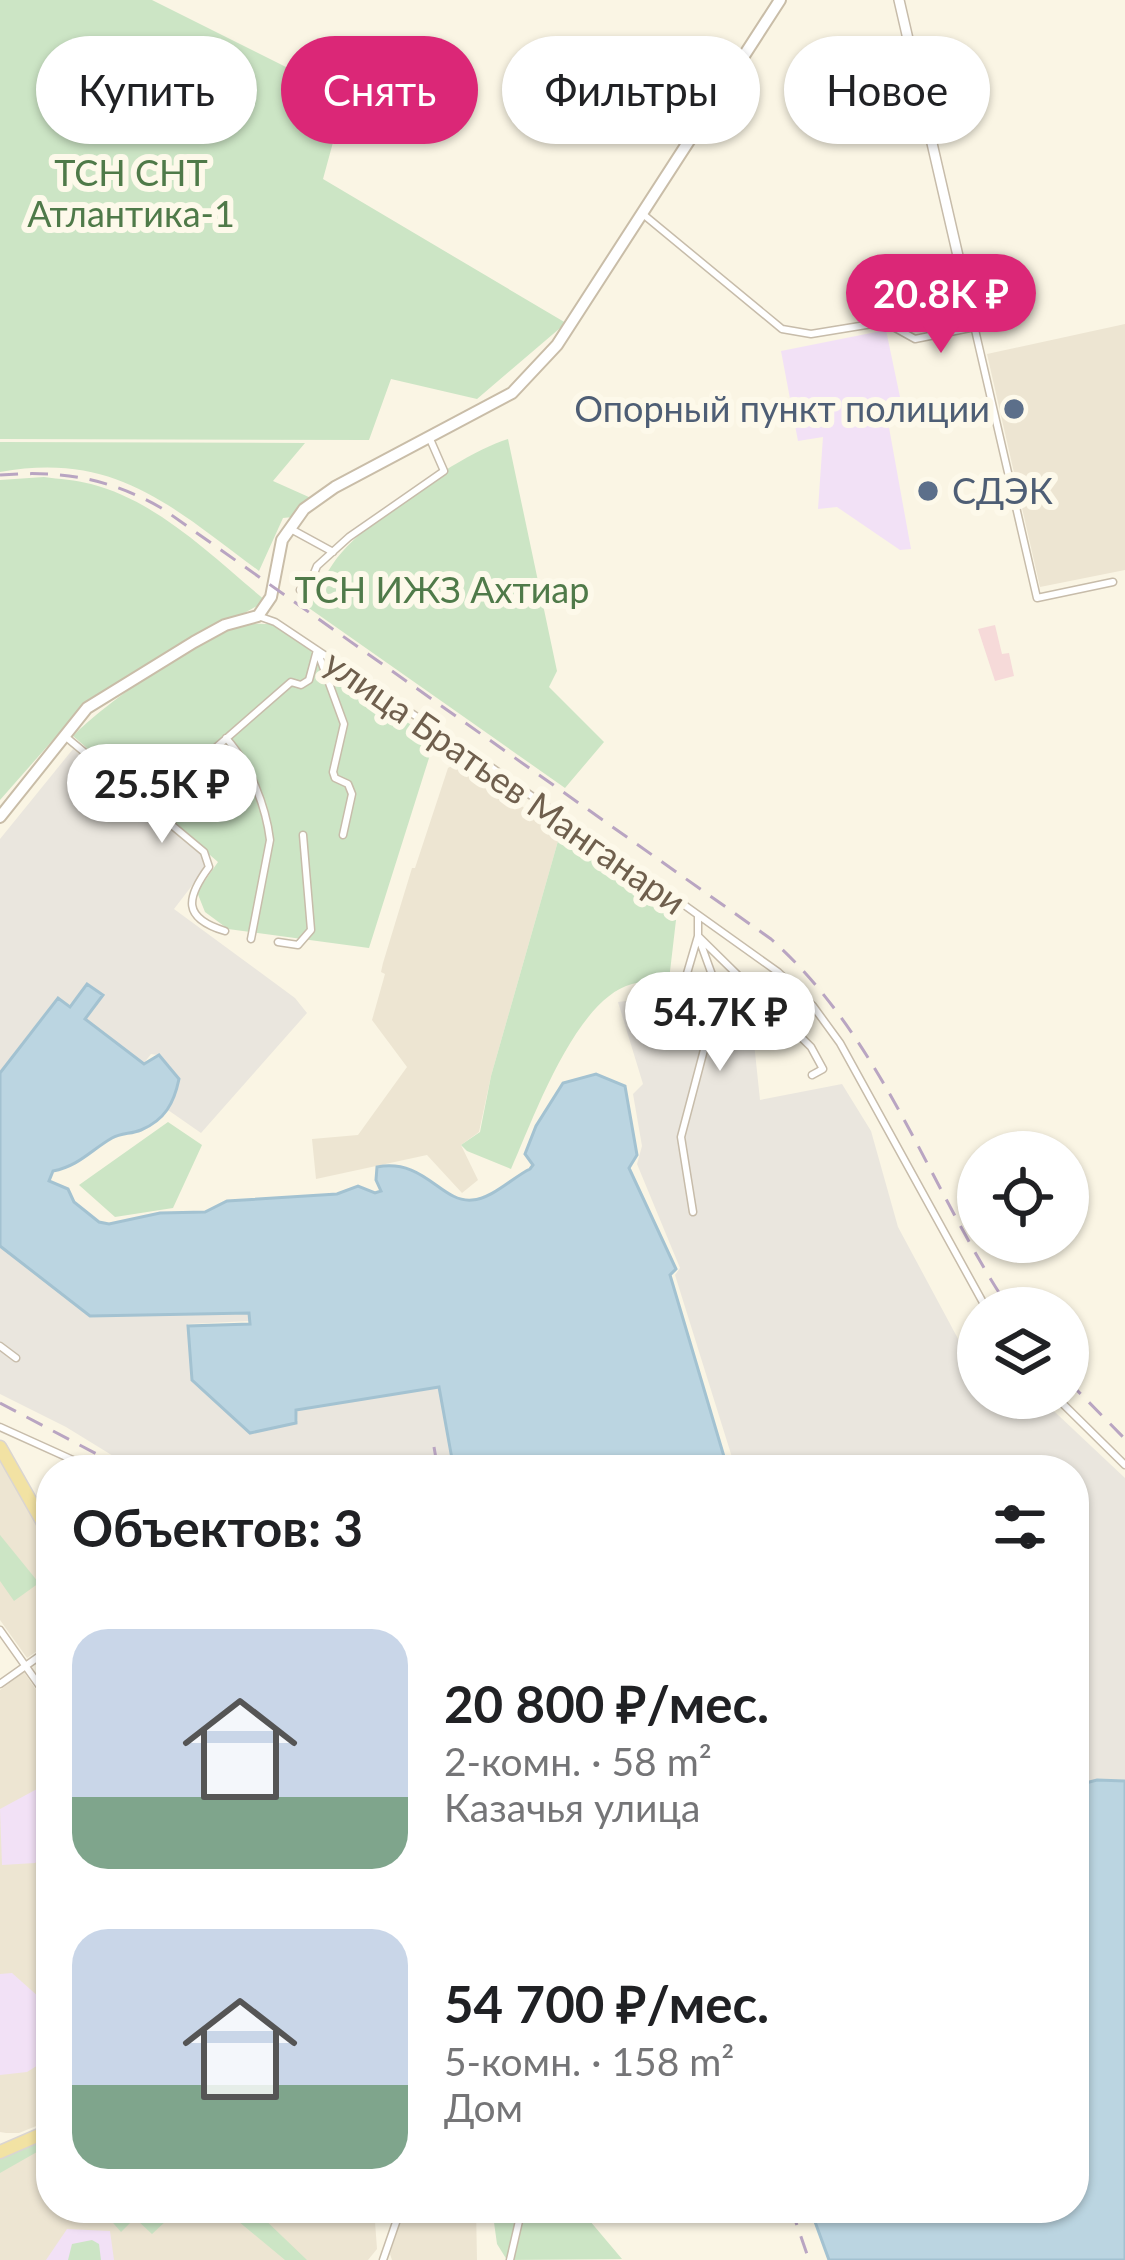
<!DOCTYPE html>
<html lang="ru">
<head>
<meta charset="utf-8">
<style>
	:root { --surface:#fff; --page:#f6f6f6; --text:#202124; --muted:#757577; --accent:#db2777 }
	body { margin:0; font-family:Lato,sans-serif; background:var(--page); color:var(--text); height:100vh; display:flex; flex-direction:column; font-size:45px; white-space:nowrap }
	* { box-sizing:border-box; margin:0 }
	p { font-size:39px; color:var(--muted) }
	.icon { flex:none; width:66px; height:66px; fill:none; stroke:currentColor; stroke-width:2; stroke-linecap:round; stroke-linejoin:round }
	.map { position:relative; flex:1; overflow:hidden }
	.side { position:absolute; left:36px; top:1455px; width:1053px; height:768px; display:flex; flex-direction:column; background:var(--surface); border-radius:48px; box-shadow:0 3px 9px #0004 }
	.side>* { flex:none }
	.guide { position:absolute; left:36px; top:36px; width:1053px; height:108px; display:flex; gap:24px }
	.controls { position:absolute; left:957px; top:1131px; display:grid; gap:24px }
	.controls a { display:grid; place-items:center; width:132px; height:132px; border-radius:50%; background:var(--surface); box-shadow:0 3px 9px #0004; font-size:60px }
	.price { position:absolute; translate:-50% -102px; padding:0 27px; border-radius:42px; background:#fff; color:#222; font-size:39px; line-height:78px; filter:drop-shadow(0 3px 6px #0008) }
	.price::after { content:''; position:absolute; left:50%; top:72px; width:36px; height:27px; margin-left:-18px; background:inherit; clip-path:polygon(0 0,100% 0,50% 100%) }
	.price.on { background:var(--accent); color:#fff }
	ul { padding:0; list-style:none }
	li { display:flex; align-items:center; gap:36px; height:300px; padding:0 36px }
	li span { display:grid; place-items:center; flex:none; width:336px; height:240px; border-radius:36px; color:#555 }
	li>.icon { margin-inline-start:auto }
	span .icon { width:144px; height:144px; fill:#fffc; stroke-width:1 }
	li b { font-size:51px }
	h2 { display:flex; justify-content:space-between; align-items:center; height:144px; padding:0 36px; font-size:51px }
	.chip { padding:0 42px; border-radius:54px; background:var(--surface); box-shadow:0 3px 9px #0004; font-size:42px; line-height:108px }
	.chip.on { background:var(--accent); color:#fff }
	.map>svg:first-child { display:block }
	.residential { fill:#ede5d2 }
	.industrial { fill:#eae6de }
	.education { fill:#f2e1f6 }
	.medical { fill:#f6dad9 }
	.green { fill:#cce5c5 }
	.water { fill:#bbd5e1; stroke:#a3c2d1; stroke-width:3 }
	.lines { fill:none; stroke-linecap:round; stroke-linejoin:round }
	.minor-casing { stroke:#c7bcaa; stroke-width:9 }
	.tertiary-casing { stroke:#c7bcaa; stroke-width:12 }
	.secondary-casing { stroke:#c9bda8; stroke-width:14 }
	.primary-casing { stroke:#dad5d1; stroke-width:15 }
	.minor { stroke:#fff; stroke-width:6 }
	.tertiary { stroke:#fff; stroke-width:9 }
	.secondary { stroke:#fff; stroke-width:10 }
	.primary { stroke:#f2e2a3; stroke-width:12 }
	.rail { stroke:#b9a5c2; stroke-width:3; stroke-dasharray:18 12; stroke-linecap:butt }
	.service-dot { fill:#5c6f8a; stroke:#fdf9ea; stroke-width:4.5 }
	.labels { text-anchor:middle; stroke-width:12; stroke-linejoin:round; paint-order:stroke }
	.park-label { font-size:36px; fill:#4f7a49; stroke:#fdf9ea }
	.service-label { font-size:36px; fill:#4e5e75; stroke:#fdf9ea; text-anchor:end }
	.street-label { font-size:36px; fill:#6f5f4d; stroke:#fdf9ea }
</style>
</head>
<body>
<div class="map">
<svg width="1125" height="2260" viewBox="0 0 1125 2260">
	<rect width="100%" height="100%" fill="#faf5e4"/>
	<path class="residential" d="M 1125,324 L 1125,570 L 1040,587 L 987,354 Z
		M 455,764 L 465,765 L 560,834 L 491,1076 L 479,1132 L 461,1145 L 478,1180 L 462,1193 L 427,1155 L 316,1179 L 312,1139 L 358,1135 L 407,1067 L 372,1020 L 385,974 L 381,972 L 383,963 L 412,868 L 415,868 L 448,768 Z
		M 0,1460 L 51,1546 L 51,1641 L 27,1658 L 0,1620 Z
		M 24,1672 L 51,1712 L 51,2120 L 19,2133 L 6,2133 L 0,2132 L 0,1690 Z
		M 51,2138 L 51,2208 L 374,2208 L 377,2249 L 368,2260 L 0,2260 L 0,2165 Z
		M 404,2208 L 476,2208 L 477,2260 L 392,2260 L 390,2254 Z"/>
	<path class="industrial" d="M 73,749 L 207,857 L 207,866 L 174,909 L 295,998 L 307,1013 L 201,1133 L 168,1110 L 178,1087 L 170,1066 L 158,1055 L 151,1054 L 144,1063 L 86,1019 L 104,995 L 88,983 L 69,1005 L 57,997 L 0,1071 L 0,839 Z
		M 680,994 L 753,1033 L 760,1100 L 842,1084 L 871,1131 L 898,1227 L 978,1376 L 978,1398 L 1040,1398 L 1125,1478 L 1125,1780 L 1099,1779 L 1074,1786 L 1074,1470 L 736,1470 L 675,1275 L 680,1268 L 637,1164 L 642,1146 L 633,1094 L 643,1084 L 618,1002 Z
		M 0,1246 L 119,1316 L 249,1311 L 249,1321 L 188,1324 L 191,1371 L 251,1431 L 298,1421 L 297,1409 L 441,1385 L 454,1470 L 136,1470 L 66,1427 L 0,1394 Z"/>
	<path class="education" d="M 886,330 L 900,397 L 888,422 L 911,549 L 900,550 L 837,507 L 818,509 L 823,437 L 798,441 L 781,351 Z
		M 37,1789 L 51,1792 L 51,1849 L 35,1863 L 2,1865 L 0,1809 Z
		M 12,1973 L 40,1998 L 51,2025 L 51,2057 L 27,2072 L 0,2075 L 0,1974 Z
		M 67,2229 L 110,2231 L 114,2260 L 46,2260 Z"/>
	<path class="medical" d="M 995,625 L 1002,654 L 1009,653 L 1014,676 L 995,681 L 978,629 Z"/>
	<path class="green" d="M 0,0 L 152,0 L 334,91 L 344,102 L 323,179 L 566,323 L 477,399 L 391,379 L 369,440 L 0,439 Z
		M 508,439 L 557,671 L 549,687 L 604,742 L 565,788 L 306,606 C 317,591 326,573 337,558 C 368,519 460,454 508,439 Z
		M 0,442 L 305,443 L 273,481 L 311,498 L 293,517 L 283,518 L 259,571 C 172,507 116,451 0,472 Z
		M 44,477 C 59,479 76,480 91,484 C 158,501 214,558 266,601 L 89,699 L 0,800 L 0,480 Z
		M 272,624 L 309,648 L 325,673 L 435,739 L 369,948 L 228,929 L 205,912 L 197,892 L 218,862 L 73,736 C 104,704 200,636 242,625 C 251,623 263,624 272,624 Z
		M 560,834 L 676,920 L 669,980 C 657,981 643,981 632,984 C 575,999 533,1120 511,1169 L 467,1151 L 461,1145 L 480,1132 L 491,1076 Z
		M 168,1122 L 202,1145 L 173,1208 L 115,1217 L 79,1185 Z
		M 0,1535 L 39,1583 L 14,1601 L 0,1581 Z
		M 51,2136 L 51,2144 L 0,2173 L 0,2159 Z
		M 100,2208 L 152,2208 L 156,2213 L 180,2208 L 152,2234 L 138,2221 L 132,2221 L 121,2232 Z
		M 492,2208 L 579,2208 L 622,2259 L 507,2260 L 497,2244 Z
		M 258,2214 L 259,2214 L 307,2260 L 285,2260 L 232,2216 Z
		M 92,2240 L 99,2244 L 101,2260 L 68,2260 L 72,2244 Z"/>
	<path class="water" d="M 87,984 L 103,995 L 85,1019 L 144,1064 L 159,1055 L 179,1079 C 174,1103 165,1120 141,1130 C 131,1134 121,1133 112,1138 C 91,1150 79,1166 53,1171 L 49,1181 L 68,1189 L 74,1202 L 99,1222 L 109,1224 L 160,1213 L 205,1212 L 227,1201 L 337,1194 L 358,1186 L 375,1193 L 381,1191 L 376,1180 L 377,1167 C 425,1158 441,1203 472,1200 C 492,1199 513,1177 530,1169 L 533,1165 L 525,1154 L 536,1126 L 563,1083 L 596,1074 L 625,1086 L 637,1155 L 629,1168 L 676,1269 L 670,1275 L 725,1460 L 731,1460 L 736,1470 L 454,1470 L 439,1387 L 296,1410 L 296,1423 L 250,1433 L 192,1380 L 188,1326 L 250,1324 L 249,1313 L 90,1316 L 0,1246 L 0,1073 L 58,998 L 70,1007 Z
		M 1097,1780 L 1125,1781 L 1125,2260 L 829,2260 L 810,2208 L 1074,2208 L 1074,1786 Z"/>
	<g class="lines">
		<defs>
			<path id="minor" d="M 644,215 L 782,329 L 811,334 L 970,308 L 1037,598 L 1113,582
				M 888,324 L 915,339 L 975,327
				M 289,528 L 333,552
				M 300,590 L 310,583 L 317,566 L 349,537 L 444,471 L 430,439
				M 258,616 L 275,622 L 477,757 L 778,972 L 813,1006 L 840,1043 L 986,1308
				M 318,653 L 344,724 L 333,772 L 335,778 L 348,784 L 352,794 L 343,835
				M 66,737 L 204,852 L 209,867 C 186,898 182,918 225,931
				M 226,738 C 249,763 266,806 270,840 L 251,939
				M 156,813 L 196,765 L 291,682 L 301,685 L 309,680 L 317,650
				M 698,916 L 698,936 L 811,1047 L 823,1069 L 812,1075
				M 278,942 L 298,945 L 311,930 L 303,835
				M 683,987 L 698,936
				M 693,1212 L 681,1137 L 715,1008 L 715,983 L 698,936
				M 0,1346 L 16,1358
				M 1057,1398 L 1125,1465
				M 0,1427 L 95,1470
				M 0,1630 L 51,1702
				M 0,1684 L 51,1648
				M 383,2260 L 401,2208
				M 510,2260 L 522,2208"/>
			<path id="tertiary" d="M 899,0 L 970,308"/>
			<path id="secondary" d="M 0,817 L 87,708 L 194,642 L 225,625 L 258,616 L 271,597 L 282,540 L 304,509 L 335,487 L 512,393 L 557,345 L 780,0"/>
			<path id="primary" d="M 0,1447 L 51,1537
				M 0,2152 L 51,2130"/>
		</defs>
		<use href="#minor" class="minor-casing"/>
		<use href="#tertiary" class="tertiary-casing"/>
		<use href="#secondary" class="secondary-casing"/>
		<use href="#primary" class="primary-casing"/>
		<use href="#minor" class="minor"/>
		<use href="#tertiary" class="tertiary"/>
		<use href="#secondary" class="secondary"/>
		<use href="#primary" class="primary"/>
		<path class="rail" d="M 0,475 C 61,470 110,478 163,509 L 771,939 C 883,1039 928,1186 1009,1308
			M 1068,1381 L 1125,1439
			M 0,1403 L 127,1470
			M 434,1447 L 438,1470
			M 791,2208 L 809,2260"/>
	</g>
	<g class="service-dot">
		<circle cx="1014" cy="409" r="12"/>
		<circle cx="928" cy="491" r="12"/>
	</g>
	<g class="labels">
		<g class="park-label">
			<text x="131" y="186">ТСН СНТ<tspan x="131" dy="41">Атлантика-1</tspan></text>
			<text x="442" y="603">ТСН ИЖЗ Ахтиар</text>
		</g>
		<g class="service-label">
			<text x="990" y="422">Опорный пункт полиции</text>
			<text x="952" y="504" text-anchor="start">СДЭК</text>
		</g>
		<g class="street-label">
			<text transform="translate(505 782) rotate(35)" y="13">улица Братьев Манганари</text>
		</g>
	</g>
</svg>
<div class="controls">
<a><svg class="icon" aria-label="locate" viewBox="0 0 24 24"><circle cx="12" cy="12" r="6"/><path d="M12 2v4M12 18v4M2 12h4M18 12h4"/></svg></a>
<a><svg class="icon" aria-label="layers" viewBox="0 0 24 24"><path d="M12 4l9 5-9 5-9-5zM3 14l9 5 9-5"/></svg></a>
</div>
<b class="price on" style="left:941px;top:356px">20.8K ₽</b>
<b class="price" style="left:162px;top:846px">25.5K ₽</b>
<b class="price" style="left:720px;top:1074px">54.7K ₽</b>
<div class="guide">
<a class="chip">Купить</a>
<a class="chip on">Снять</a>
<a class="chip">Фильтры</a>
<a class="chip">Новое</a>
</div>
<section class="side">
<h2>Объектов: 3<svg class="icon" aria-label="filters" viewBox="0 0 24 24"><path d="M4 7h16M4 17h16"/><circle cx="9" cy="7" r="2"/><circle cx="15" cy="17" r="2"/></svg></h2>
<ul>
<li><span style="background:linear-gradient(#c9d6e8 70%,#7fa58c 0)"><svg class="icon" aria-label="home" viewBox="0 0 24 24"><path d="M3 11l9-7 9 7M6 9v11h12V9"/></svg></span><div><b>20 800 ₽/мес.</b><p>2-комн. · 58 m²</p><p>Казачья улица</p></div></li>
<li><span style="background:linear-gradient(#c9d6e8 65%,#7fa58c 0)"><svg class="icon" aria-label="home" viewBox="0 0 24 24"><path d="M3 11l9-7 9 7M6 9v11h12V9"/></svg></span><div><b>54 700 ₽/мес.</b><p>5-комн. · 158 m²</p><p>Дом</p></div></li>
</ul>
</section>
</div>
</body>
</html>
